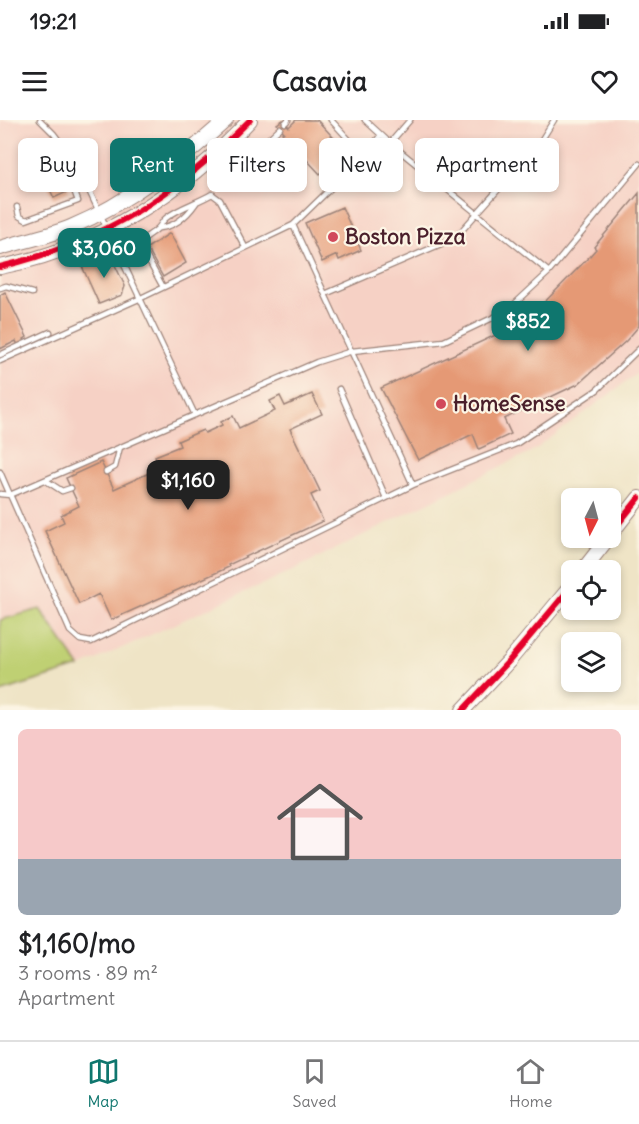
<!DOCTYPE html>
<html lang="en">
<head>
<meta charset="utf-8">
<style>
	:root { --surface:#fff; --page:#f2f2f2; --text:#202124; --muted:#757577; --line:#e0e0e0; --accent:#0f766e }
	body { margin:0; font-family:Delius,sans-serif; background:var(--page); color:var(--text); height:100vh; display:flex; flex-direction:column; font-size:22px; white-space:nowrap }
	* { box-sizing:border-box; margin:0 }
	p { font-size:20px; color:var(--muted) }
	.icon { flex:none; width:33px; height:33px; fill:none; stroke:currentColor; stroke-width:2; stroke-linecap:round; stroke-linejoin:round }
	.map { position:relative; height:590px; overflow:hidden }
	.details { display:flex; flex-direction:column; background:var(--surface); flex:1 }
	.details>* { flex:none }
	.top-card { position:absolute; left:18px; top:18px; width:603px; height:54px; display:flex; gap:12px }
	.needle { width:39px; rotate:186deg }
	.buttons { position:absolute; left:561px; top:368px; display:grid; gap:12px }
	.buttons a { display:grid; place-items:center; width:60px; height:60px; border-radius:9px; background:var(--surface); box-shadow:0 3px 9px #0003; font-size:30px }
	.price { position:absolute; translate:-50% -51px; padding:0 14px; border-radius:12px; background:var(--accent); color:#fff; font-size:20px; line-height:39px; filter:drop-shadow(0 2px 3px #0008) }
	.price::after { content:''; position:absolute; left:50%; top:36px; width:18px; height:14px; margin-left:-9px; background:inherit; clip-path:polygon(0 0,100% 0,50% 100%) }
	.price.on { background:#222; color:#fff }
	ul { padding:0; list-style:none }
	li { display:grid; align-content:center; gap:12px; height:318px; padding:0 18px }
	li span { display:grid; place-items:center; height:186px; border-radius:9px; color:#555 }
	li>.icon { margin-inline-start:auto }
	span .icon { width:108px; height:108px; fill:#fffc; stroke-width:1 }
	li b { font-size:26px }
	.chip { padding:0 21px; border-radius:9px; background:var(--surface); box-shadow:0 3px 9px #0003; font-size:21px; line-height:54px }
	.chip.on { background:var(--accent); color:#fff }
	.status { display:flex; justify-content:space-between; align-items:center; height:42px; padding:0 30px; background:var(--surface); direction:ltr }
	.status svg { height:16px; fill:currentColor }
	header { display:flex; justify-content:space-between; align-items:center; height:78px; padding:0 18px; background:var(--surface); font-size:27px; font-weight:700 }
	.dock { display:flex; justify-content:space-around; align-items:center; height:84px; border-top:2px solid var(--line); background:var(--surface); font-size:16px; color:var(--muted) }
	.dock a { display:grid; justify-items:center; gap:3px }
	.dock .on { color:var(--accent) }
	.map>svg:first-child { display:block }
	.built { fill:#f6d1c5 }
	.green { fill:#bfd073; stroke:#84784f; stroke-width:1.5 }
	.building { fill:#e59975 }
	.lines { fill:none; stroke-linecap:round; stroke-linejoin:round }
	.lane-casing { stroke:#9c8278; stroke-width:7 }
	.secondary-casing { stroke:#9c8278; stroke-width:16 }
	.lane { stroke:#fff; stroke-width:4.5 }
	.secondary { stroke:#fff; stroke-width:14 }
	.bus-1-casing { stroke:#fcf5e5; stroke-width:10 }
	.bus-1 { stroke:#e4002b; stroke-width:6 }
	.poi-dot { fill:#d1495b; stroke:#fcf5e5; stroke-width:2 }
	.labels { text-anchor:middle; stroke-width:4.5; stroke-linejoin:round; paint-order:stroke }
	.poi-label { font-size:21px; font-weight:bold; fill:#4a1f2b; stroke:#fcf5e5; text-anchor:start }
</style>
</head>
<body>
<div class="status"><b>19:21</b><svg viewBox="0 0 49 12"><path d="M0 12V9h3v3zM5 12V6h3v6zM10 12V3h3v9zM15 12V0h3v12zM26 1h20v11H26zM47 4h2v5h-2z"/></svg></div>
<header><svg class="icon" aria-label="menu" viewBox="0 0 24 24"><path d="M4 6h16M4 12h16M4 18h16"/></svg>Casavia<svg class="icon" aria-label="heart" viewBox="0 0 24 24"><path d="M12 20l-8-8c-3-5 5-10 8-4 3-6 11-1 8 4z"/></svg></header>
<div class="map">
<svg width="639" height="590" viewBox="0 0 639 590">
	<rect width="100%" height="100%" fill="#fcf5e5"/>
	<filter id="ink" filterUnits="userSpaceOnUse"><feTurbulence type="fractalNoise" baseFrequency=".0167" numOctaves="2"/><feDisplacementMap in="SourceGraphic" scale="12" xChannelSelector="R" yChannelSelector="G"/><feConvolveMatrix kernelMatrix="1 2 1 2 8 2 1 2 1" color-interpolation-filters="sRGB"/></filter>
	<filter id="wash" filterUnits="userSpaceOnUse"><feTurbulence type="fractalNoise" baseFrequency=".008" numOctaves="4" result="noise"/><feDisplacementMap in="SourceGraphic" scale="24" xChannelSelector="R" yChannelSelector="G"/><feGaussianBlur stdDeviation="1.35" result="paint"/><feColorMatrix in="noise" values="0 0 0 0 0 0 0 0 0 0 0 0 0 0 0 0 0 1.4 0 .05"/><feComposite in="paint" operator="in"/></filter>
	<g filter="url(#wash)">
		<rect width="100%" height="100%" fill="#efe4c6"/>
		<path class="built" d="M 0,0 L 639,0 L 639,252 L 536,329 L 289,452 L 80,547 L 0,572 Z"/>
		<path class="green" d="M 40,489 L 80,547 L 0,572 L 0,500 Z"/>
		<g id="blocks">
			<path class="building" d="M 283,0 L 289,7 L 296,0 L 317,0 L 345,30 L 320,54 L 282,13 L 284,12 L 277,4 Z
				M 53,37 L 69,71 L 54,78 L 38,44 Z
				M 639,73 L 639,206 L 626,221 L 578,264 L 504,299 L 511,314 L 479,329 L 473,314 L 418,340 L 381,268 L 526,201 L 589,137 L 596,129 L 594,127 Z
				M 342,87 L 361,130 L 339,140 L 337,135 L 322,142 L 305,103 Z
				M 170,113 L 186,143 L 163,157 L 147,128 Z
				M 104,134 L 108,143 L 113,141 L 125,166 L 122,175 L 99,184 L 81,144 Z
				M 5,172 L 27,217 L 24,219 L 27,226 L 20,229 L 16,221 L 0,229 L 0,175 Z
				M 312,274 L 322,294 L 290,309 L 320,371 L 311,375 L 323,401 L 228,445 L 229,447 L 111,500 L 99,474 L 79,484 L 45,411 L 64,402 L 61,395 L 79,386 L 66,358 L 101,342 L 114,369 L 160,348 L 155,336 L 180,326 L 178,321 L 203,310 L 205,313 L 222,305 L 221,302 L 233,296 L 239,308 L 275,291 L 270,281 L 280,276 L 285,286 Z"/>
		</g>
	</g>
	<g filter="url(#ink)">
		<use href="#blocks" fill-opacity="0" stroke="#9c8278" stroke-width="1.5"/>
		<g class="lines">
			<defs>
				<path id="lane" d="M 40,0 L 54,14 L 77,45 L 195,295
					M 331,0 L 364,36
					M 365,0 L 390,23 L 549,152
					M 285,3 L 288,0
					M 390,23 L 410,0
					M 268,31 L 267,20 L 280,8
					M 17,87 L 19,96 L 26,100 L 78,81 L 67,51 L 52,27 L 27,24
					M 293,105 L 413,365
					M 159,108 C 175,107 187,96 196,83
					M 163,167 L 140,125 C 144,116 151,115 157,109 C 161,106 162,101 166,98 C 180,87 197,83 212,74 L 220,80 L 245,127
					M 0,168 L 6,166 L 32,173
					M 325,174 L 455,118 L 539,24 L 554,0
					M 0,235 L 50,212
					M 0,241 L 141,178 L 293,105 L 364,36 L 381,15
					M 339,269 L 386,378
					M 0,352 L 70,511 L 80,520 L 91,522 L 413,365 L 516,324 L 597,270 L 639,229
					M 106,352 L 115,347 L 120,327
					M 45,360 L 62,371 L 71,368
					M 0,374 L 10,375 L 317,242 L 352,231 L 444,221 L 507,191 L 549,152 L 639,44"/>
				<path id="secondary" d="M 0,128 C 23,121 49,116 71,107 C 130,82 179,42 226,0
					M 0,147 C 96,129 184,71 250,0
					M 610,415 L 639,378
					M 583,450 L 609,417
					M 463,590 L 509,541 L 572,465"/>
			</defs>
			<use href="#lane" class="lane-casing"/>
			<use href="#secondary" class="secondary-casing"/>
			<use href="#lane" class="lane"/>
			<use href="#secondary" class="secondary"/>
			<defs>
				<path id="bus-1" d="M 0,147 C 104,122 175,75 250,0
					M 610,414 L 639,378
					M 463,590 L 509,541 L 572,466"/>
			</defs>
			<use href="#bus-1" class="bus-1-casing"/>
			<use href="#bus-1" class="bus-1"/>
		</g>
	</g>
	<g class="poi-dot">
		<circle cx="333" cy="117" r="6"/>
		<circle cx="441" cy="284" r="6"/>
	</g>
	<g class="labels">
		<g class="poi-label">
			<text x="345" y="124">Boston Pizza</text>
			<text x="453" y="291">HomeSense</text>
		</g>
	</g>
</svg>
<div class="buttons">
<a><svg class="needle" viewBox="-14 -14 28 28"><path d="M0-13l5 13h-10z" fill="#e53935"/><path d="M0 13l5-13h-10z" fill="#757577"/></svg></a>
<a><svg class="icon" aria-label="locate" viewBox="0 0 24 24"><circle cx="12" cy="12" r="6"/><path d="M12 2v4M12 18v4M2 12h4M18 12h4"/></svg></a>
<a><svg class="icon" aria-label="layers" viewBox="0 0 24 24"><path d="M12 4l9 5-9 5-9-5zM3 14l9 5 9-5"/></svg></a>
</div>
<b class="price" style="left:104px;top:159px">$3,060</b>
<b class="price" style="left:528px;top:232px">$852</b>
<b class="price on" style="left:188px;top:391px">$1,160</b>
<div class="top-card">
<a class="chip">Buy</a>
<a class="chip on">Rent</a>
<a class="chip">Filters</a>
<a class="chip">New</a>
<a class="chip">Apartment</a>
</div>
</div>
<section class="details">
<ul>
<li><span style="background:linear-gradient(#f6c9c9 70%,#9aa5b1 0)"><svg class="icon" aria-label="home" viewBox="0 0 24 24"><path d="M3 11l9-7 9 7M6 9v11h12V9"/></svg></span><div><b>$1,160/mo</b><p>3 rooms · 89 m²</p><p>Apartment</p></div></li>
</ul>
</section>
<nav class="dock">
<a class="on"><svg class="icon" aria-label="map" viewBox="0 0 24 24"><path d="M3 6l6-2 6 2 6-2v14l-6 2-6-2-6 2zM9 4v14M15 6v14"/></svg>Map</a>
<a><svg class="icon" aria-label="saved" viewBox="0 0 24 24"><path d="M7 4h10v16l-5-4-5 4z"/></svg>Saved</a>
<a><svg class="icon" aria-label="home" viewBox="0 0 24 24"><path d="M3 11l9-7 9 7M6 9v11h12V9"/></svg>Home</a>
</nav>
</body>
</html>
